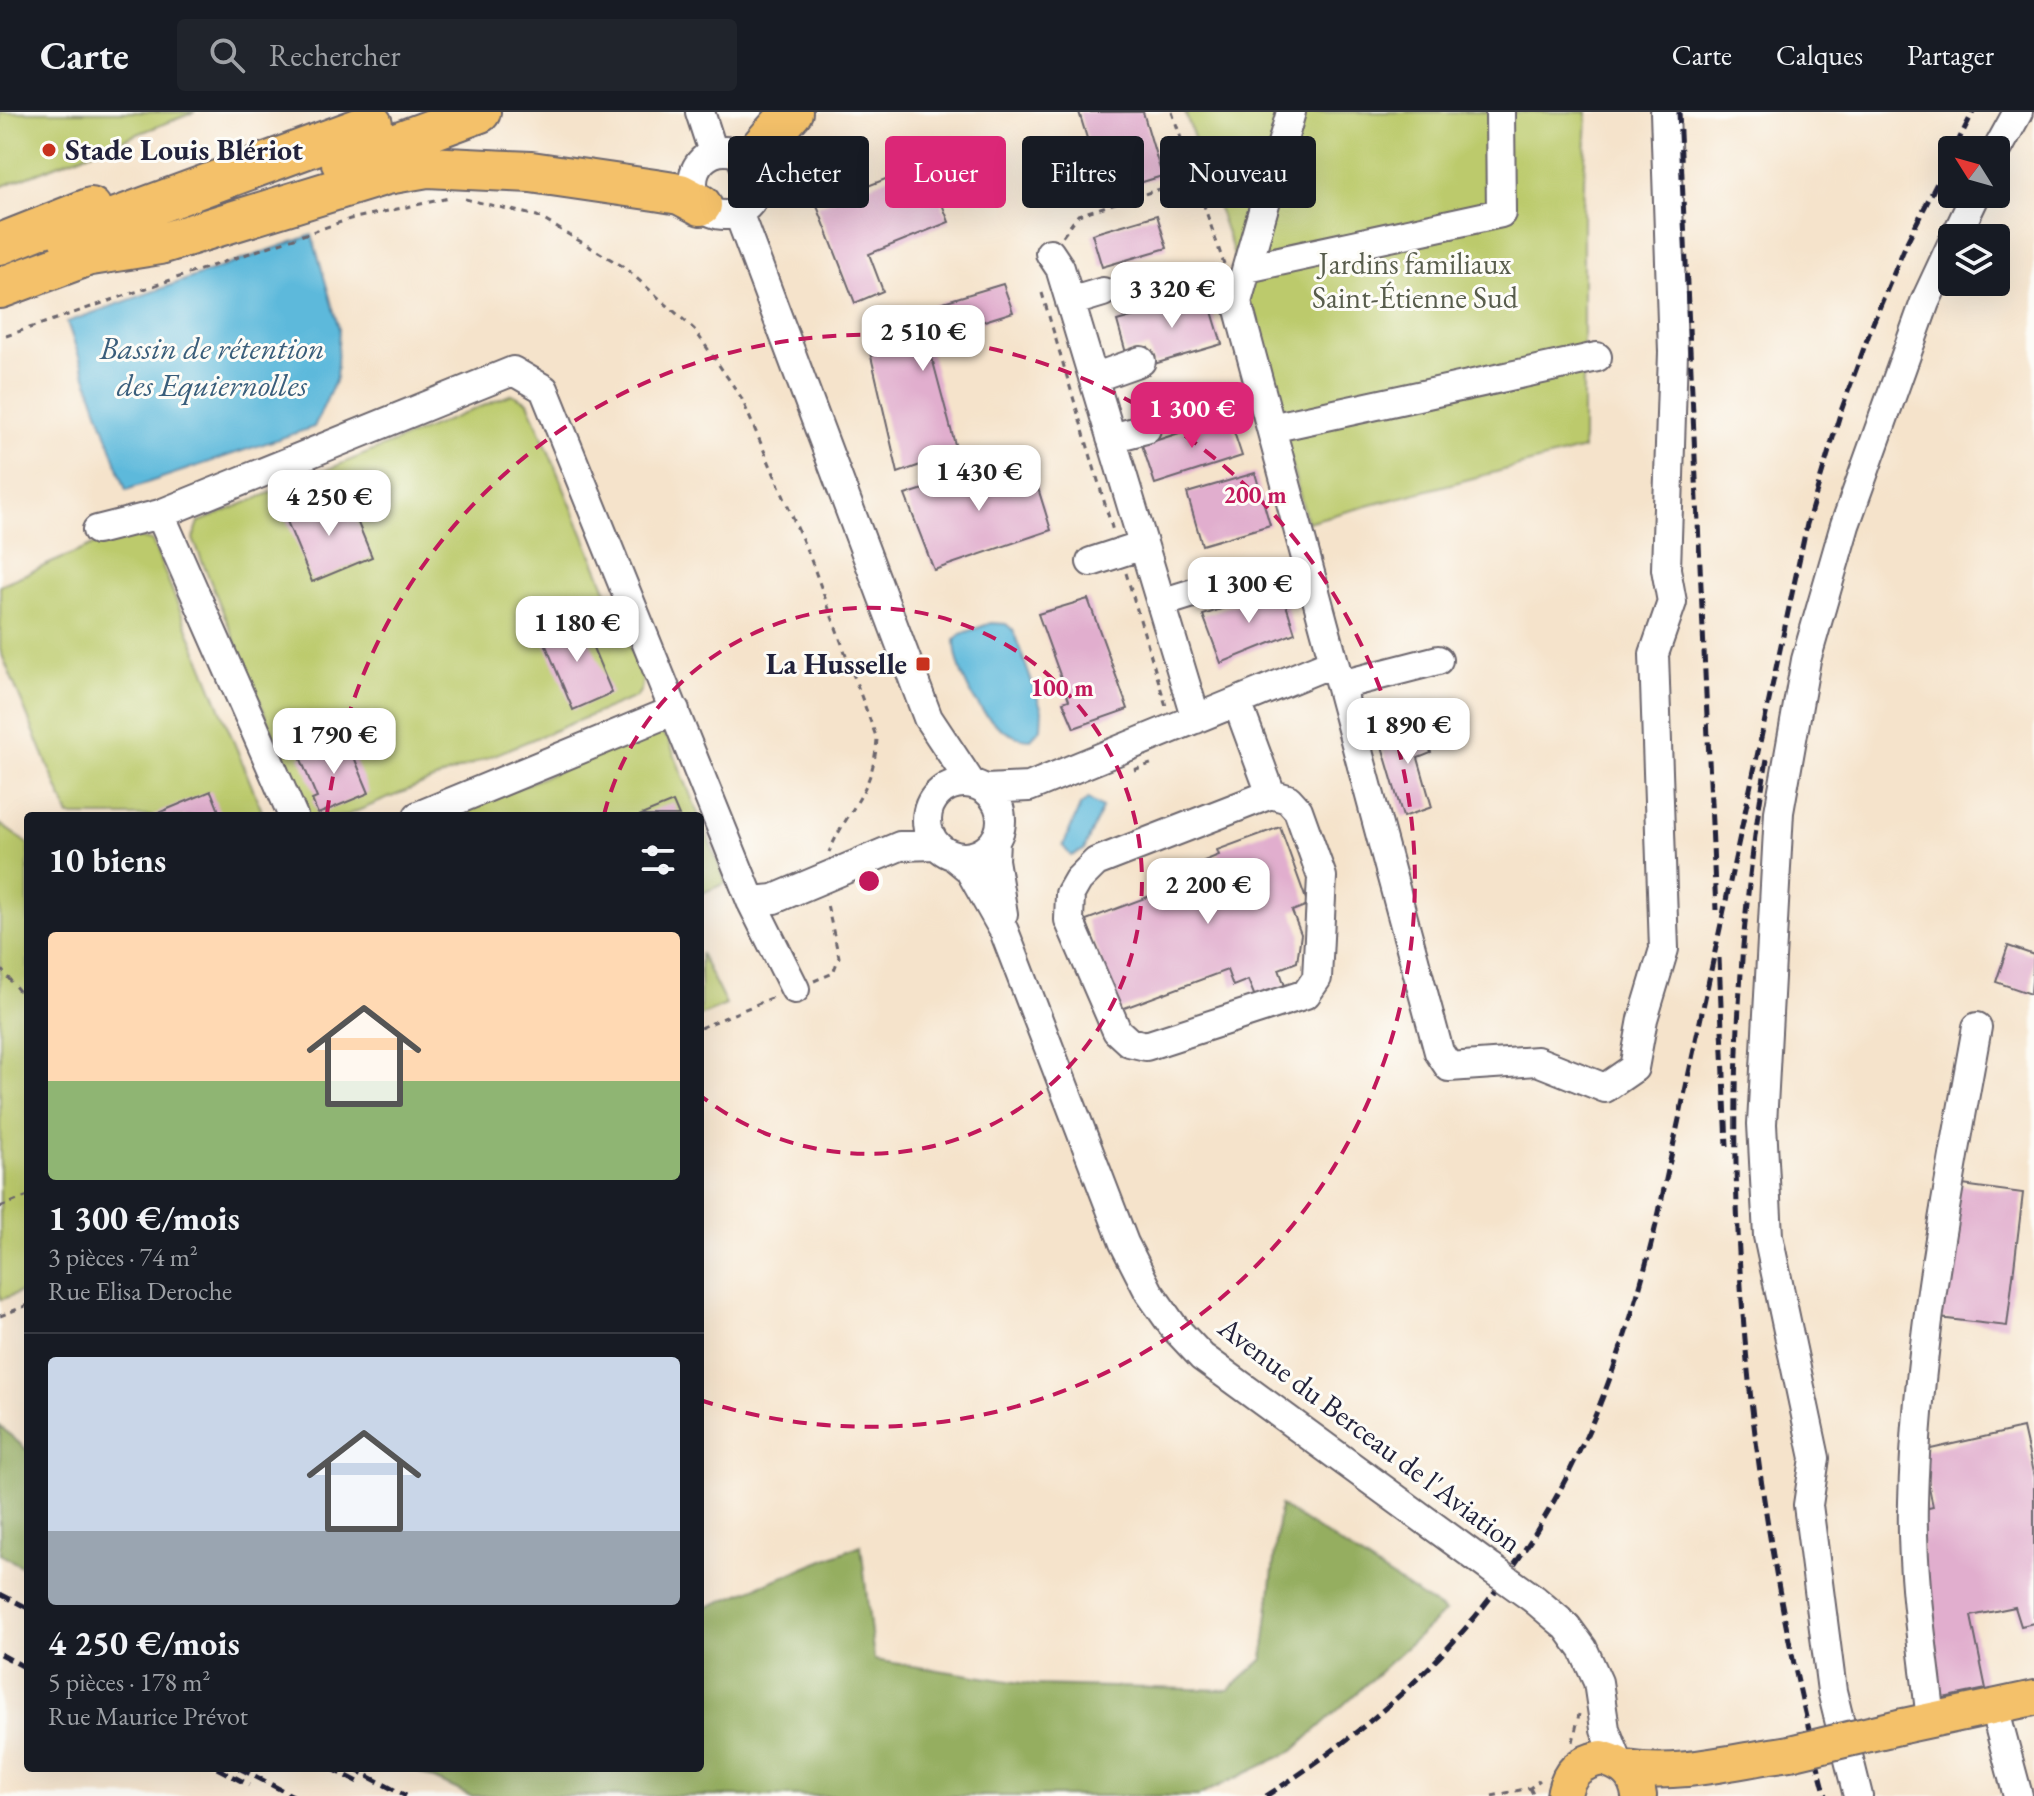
<!DOCTYPE html>
<html lang="fr">
<head>
<meta charset="utf-8">
<style>
	:root { --surface:#171b24; --page:#20242c; --text:#f1f3f6; --muted:#9ea1a6; --line:#363941; --accent:#db2777 }
	body { margin:0; font-family:"EB Garamond",serif; background:var(--page); color:var(--text); height:100vh; display:flex; flex-direction:column; font-size:30px; white-space:nowrap }
	* { box-sizing:border-box; margin:0 }
	p { font-size:26px; color:var(--muted) }
	.icon { flex:none; width:44px; height:44px; fill:none; stroke:currentColor; stroke-width:2; stroke-linecap:round; stroke-linejoin:round }
	.map { position:relative; flex:1; overflow:hidden }
	.panel { position:absolute; left:24px; top:700px; width:680px; height:960px; display:flex; flex-direction:column; background:var(--surface); border-radius:8px; box-shadow:0 8px 32px #0002 }
	.panel>* { flex:none }
	.guide { position:absolute; left:728px; top:24px; width:760px; height:72px; display:flex; gap:16px }
	.needle { width:52px; rotate:307deg }
	.buttons { position:absolute; left:1938px; top:24px; display:grid; gap:16px }
	.buttons a { display:grid; place-items:center; width:72px; height:72px; border-radius:8px; background:var(--surface); box-shadow:0 8px 32px #0002; font-size:40px }
	.price { position:absolute; translate:-50% -68px; padding:0 18px; border-radius:16px; background:#fff; color:#222; font-size:26px; line-height:52px; filter:drop-shadow(0 2px 4px #0008) }
	.price::after { content:''; position:absolute; left:50%; top:48px; width:24px; height:18px; margin-left:-12px; background:inherit; clip-path:polygon(0 0,100% 0,50% 100%) }
	.price.current { background:var(--accent); color:#fff }
	ul { padding:0; list-style:none }
	li { display:grid; align-content:center; gap:16px; height:424px; padding:0 24px }
	li+li { border-top:2px solid var(--line) }
	li span { display:grid; place-items:center; height:248px; border-radius:8px; color:#555 }
	li>.icon { margin-inline-start:auto }
	span .icon { width:144px; height:144px; fill:#fffc; stroke-width:1 }
	li b { font-size:34px }
	h2 { display:flex; justify-content:space-between; align-items:center; height:96px; padding:0 24px; font-size:34px }
	.pill { padding:0 28px; border-radius:8px; background:var(--surface); box-shadow:0 8px 32px #0002; font-size:28px; line-height:72px }
	.pill.current { background:var(--accent); color:#fff }
	header { display:flex; align-items:center; gap:48px; box-sizing:border-box; height:112px; padding:0 40px; background:var(--surface); border-bottom:2px solid var(--line) }
	header strong { font-size:38px }
	nav { display:flex; gap:44px; margin-inline-start:auto; font-size:28px }
	.search { width:560px; height:72px; background:var(--page); display:flex; align-items:center; gap:20px; box-sizing:border-box; padding:0 28px; border-radius:8px; color:var(--muted); font-size:30px }
	.map>svg:first-child { display:block }
	.green { fill:#bcca6c; stroke:#6f7654; stroke-width:2 }
	.forest { fill:#95ae60; stroke:#5c684e; stroke-width:2 }
	.water { fill:#5db9db; stroke:#406e8b; stroke-width:2 }
	.building { fill:#e1aece }
	.lines { fill:none; stroke-linecap:round; stroke-linejoin:round }
	.minor-casing { stroke:#6c666d; stroke-width:32 }
	.major-casing { stroke:#6c666d; stroke-width:38 }
	.highway-casing { stroke:#6c666d; stroke-width:44 }
	.path { stroke:#6c666d; stroke-width:3; stroke-dasharray:6 6; stroke-linecap:butt }
	.minor { stroke:#fff; stroke-width:28 }
	.major { stroke:#f4c16a; stroke-width:34 }
	.highway { stroke:#f4c16a; stroke-width:40 }
	.rail { stroke:#22223b; stroke-width:5; stroke-dasharray:12 6; stroke-linecap:butt }
	.minor-bridge-casing { stroke:#6c666d; stroke-width:32; stroke-linecap:butt }
	.major-bridge-casing { stroke:#6c666d; stroke-width:38; stroke-linecap:butt }
	.minor-bridge { stroke:#fff; stroke-width:28 }
	.major-bridge { stroke:#f4c16a; stroke-width:34 }
	.ring { fill:none; stroke:#c2185b; stroke-width:4; stroke-dasharray:14 10 }
	.poi-dot { fill:#c8321e; stroke:#fdfcf7; stroke-width:3 }
	.labels { text-anchor:middle; stroke-width:6; stroke-linejoin:round; paint-order:stroke }
	.poi-label { font-size:30px; font-weight:bold; fill:#22223b; stroke:#fdfcf7; text-anchor:start }
	.park-label { font-size:30px; fill:#585d4c; stroke:#fdfcf7 }
	.street-label { font-size:30px; fill:#22223b; stroke:#fdfcf7 }
	.water-label { font-size:32px; font-style:italic; fill:#3a5e7b; stroke:#fdfcf7 }
	.centre { fill:#c2185b; stroke:#fdfcf7; stroke-width:4 }
	.ring-label { font-size:24px; text-anchor:middle; font-weight:bold; fill:#c2185b; stroke:#fdfcf7; stroke-width:6; stroke-linejoin:round; paint-order:stroke }
</style>
</head>
<body>
<header>
<strong>Carte</strong>
<div class="search"><svg class="icon" aria-label="search" viewBox="0 0 24 24"><circle cx="10" cy="10" r="6"/><path d="M15 15l6 6"/></svg>Rechercher</div>
<nav><a>Carte</a><a>Calques</a><a>Partager</a></nav>
</header>
<div class="map">
<svg width="2034" height="1684" viewBox="0 0 2034 1684">
	<rect width="100%" height="100%" fill="#fdfcf7"/>
	<filter id="ink" filterUnits="userSpaceOnUse"><feTurbulence type="fractalNoise" baseFrequency=".0125" numOctaves="2"/><feDisplacementMap in="SourceGraphic" scale="16" xChannelSelector="R" yChannelSelector="G"/><feConvolveMatrix kernelMatrix="1 2 1 2 8 2 1 2 1" color-interpolation-filters="sRGB"/></filter>
	<filter id="wash" filterUnits="userSpaceOnUse"><feTurbulence type="fractalNoise" baseFrequency=".006" numOctaves="4" result="noise"/><feDisplacementMap in="SourceGraphic" scale="32" xChannelSelector="R" yChannelSelector="G"/><feGaussianBlur stdDeviation="1.8" result="paint"/><feColorMatrix in="noise" values="0 0 0 0 0 0 0 0 0 0 0 0 0 0 0 0 0 1.4 0 .05"/><feComposite in="paint" operator="in"/></filter>
	<g filter="url(#wash)">
		<rect width="100%" height="100%" fill="#f5e3cb"/>
		<path class="green" d="M 0,0 L 195,0 L 0,75 Z
			M 1185,0 L 1587,0 L 1583,97 L 1583,337 L 1307,410 L 1231,133 Z
			M 512,282 L 528,290 L 643,566 L 641,578 L 636,585 L 345,704 L 307,704 L 193,427 L 199,410 Z
			M 121,421 L 152,429 L 264,704 L 69,704 L 0,538 L 0,473 Z
			M 661,621 L 668,627 L 699,704 L 449,704 L 648,622 Z
			M 700,706 L 726,771 L 700,782 Z
			M 0,712 L 28,732 L 28,1177 L 0,1188 Z
			M 700,841 L 726,893 L 700,904 Z"/>
		<path class="forest" d="M 0,1314 L 28,1339 L 28,1458 L 0,1442 Z
			M 1280,1393 L 1445,1500 L 1293,1639 L 1198,1684 L 471,1684 L 410,1656 L 700,1656 L 700,1498 L 861,1433 L 874,1548 L 1034,1573 L 1229,1578 L 1263,1547 Z"/>
		<path class="water" d="M 312,123 L 339,217 L 336,267 L 314,315 L 126,378 L 67,210 Z
			M 991,511 L 1006,512 L 1013,518 L 1042,598 L 1041,616 L 1031,627 C 989,627 955,565 955,528 L 961,522 Z
			M 1088,687 L 1102,696 L 1084,738 L 1071,744 L 1063,734 L 1080,694 Z"/>
		<g id="blocks">
			<path class="building" d="M 1079,0 L 1143,0 L 1162,64 L 1104,82 Z
				M 926,51 L 949,110 L 869,142 L 883,179 L 855,191 L 817,94 Z
				M 1157,103 L 1167,136 L 1102,155 L 1092,122 Z
				M 1003,172 L 1013,200 L 927,227 L 957,340 L 898,361 L 864,214 Z
				M 1207,183 L 1222,232 L 1154,252 L 1148,235 L 1126,241 L 1117,209 Z
				M 1229,305 L 1242,344 L 1155,372 L 1142,333 Z
				M 1028,344 L 1051,418 L 934,458 L 905,383 Z
				M 1255,361 L 1270,413 L 1202,433 L 1187,381 Z
				M 346,382 L 372,445 L 312,470 L 286,407 Z
				M 1281,477 L 1295,521 L 1221,551 L 1203,503 Z
				M 1088,487 L 1128,597 L 1074,616 L 1063,590 L 1069,588 L 1038,502 Z
				M 581,507 L 612,581 L 573,598 L 542,524 Z
				M 1422,609 L 1431,641 L 1418,646 L 1432,695 L 1403,705 L 1379,624 Z
				M 346,626 L 369,681 L 318,702 L 312,688 L 317,686 L 300,645 Z
				M 211,679 L 221,704 L 151,704 Z
				M 673,690 L 679,704 L 639,704 Z
				M 1280,715 L 1308,793 L 1292,799 L 1301,822 L 1297,850 L 1279,857 L 1285,874 L 1255,885 L 1248,868 L 1233,874 L 1227,858 L 1119,898 L 1086,808 L 1209,762 L 1204,749 L 1219,743 L 1217,738 Z
				M 2008,834 L 2034,843 L 2031,882 L 1996,870 Z
				M 1955,1072 L 2023,1081 L 2007,1214 L 1939,1206 Z
				M 2023,1316 L 2034,1365 L 2034,1511 L 2021,1514 L 2015,1495 L 1971,1504 L 1986,1577 L 1943,1586 L 1923,1497 L 1920,1398 L 1933,1395 L 1922,1339 Z"/>
		</g>
	</g>
	<g filter="url(#ink)">
		<use href="#blocks" fill-opacity="0" stroke="#6c666d" stroke-width="2"/>
		<g class="lines">
			<defs>
				<path id="minor" d="M 700,0 L 713,40
					M 1291,0 L 1237,190 L 1439,940 L 1449,955 L 1537,949 L 1605,976 L 1634,956 L 1643,907 L 1664,837 L 1654,542 L 1672,490 L 1666,457 L 1673,240 L 1665,0
					M693 71a32 32 0 1 1 64 0a32 32 0 1 1-64 0Z
					M 1996,40 L 2018,0
					M 738,100 L 928,606 L 971,671
					M 1955,126 L 1976,82
					M 1050,141 L 1060,156 L 1196,607
					M 1247,156 L 1501,101 L 1500,0
					M 1070,190 L 1103,180
					M 1093,266 L 1141,249
					M 1271,316 L 1597,245
					M 1111,326 L 1146,317
					M 160,402 L 293,704
					M 97,418 L 160,402 L 513,259 L 544,277 L 751,789 L 795,877
					M 1091,450 L 1143,433
					M 1161,491 L 1203,478
					M 1341,573 L 1438,548
					M 1237,590 L 1271,682 L 1096,750 L 1078,768 L 1070,782 L 1069,808 L 1117,919 L 1129,930 L 1146,934 L 1306,882 L 1317,866 L 1322,765 L 1298,698 L 1288,687 L 1271,682
					M927 708a37 37 0 1 1 74 0a37 37 0 1 1-74 0Z
					M 986,677 L 1029,675 L 1334,550
					M 418,704 L 675,598
					M 995,728 L 994,748 L 1003,802
					M 952,743 L 969,757 L 1004,819 L 1124,1131 L 1149,1180 L 1173,1214 L 1202,1245 L 1492,1457
					M 751,789 L 774,787 L 900,734 L 936,733
					M 1534,1487 L 1567,1515 L 1583,1537 L 1598,1570 L 1605,1617 L 1618,1650
					M 1994,1595 L 2018,1684
					M 1931,1608 C 1923,1536 1911,1463 1913,1390 C 1917,1230 1949,1073 1977,915
					M 1858,1684 L 1832,1579 L 1808,1393 L 1815,1346 L 1768,1124 L 1762,1012 L 1779,700 L 1806,548 L 1845,413 L 1925,190 L 1952,132"/>
				<path id="major" d="M 1903,1614 L 2034,1586
					M 1626,1656 C 1680,1665 1737,1648 1790,1641
					M 1564,1684 C 1567,1661 1580,1650 1602,1646 C 1623,1652 1636,1661 1639,1684"/>
				<path id="highway" d="M 749,49 L 792,0
					M 342,51 L 480,0
					M 68,124 L 372,12
					M 0,132 L 91,96
					M 91,143 L 160,132 L 387,62 L 427,55 L 531,60 L 655,78 L 680,82 L 701,93
					M 0,176 L 116,133"/>
			</defs>
			<use href="#minor" class="minor-casing"/>
			<use href="#major" class="major-casing"/>
			<use href="#highway" class="highway-casing"/>
			<path class="path" d="M 1172,0 L 1224,152
				M 465,87 L 537,104 L 624,155 L 694,217 L 741,285 L 811,448 L 877,627 C 873,682 849,694 829,740
				M 1063,124 L 1078,103 L 1195,66
				M 1042,181 L 1113,419
				M 6,224 L 350,107 L 449,86
				M 1126,461 L 1166,594
				M 1134,658 L 1156,650
				M 0,856 L 28,890
				M 814,869 L 833,861 L 839,845 L 826,788
				M 700,916 L 774,885
				M 0,1095 L 28,1084
				M 0,1204 L 28,1193
				M 1573,1630 L 1579,1602
				M 1530,1676 L 1534,1684
				M 1492,1684 L 1530,1676 L 1540,1668"/>
			<use href="#minor" class="minor"/>
			<use href="#major" class="major"/>
			<use href="#highway" class="highway"/>
			<path class="rail" d="M 1679,0 L 1716,798
				M 1767,647 C 1707,985 1737,1354 1826,1684
				M 1719,846 L 1727,1034
				M 0,1482 L 28,1496
				M 0,1542 L 28,1557
				M 217,1656 L 249,1673
				M 239,1656 L 293,1684
				M 331,1656 L 360,1671
				M 352,1656 L 406,1684
				M 1266,1684 C 1497,1538 1598,1361 1659,1100 L 1807,412 L 1841,299 L 1873,211 L 1907,130 L 1973,0"/>
			<defs>
				<path id="minor-bridge" d="M 1492,1457 L 1534,1487"/>
				<path id="major-bridge" d="M 1790,1641 L 1903,1614"/>
			</defs>
			<use href="#minor-bridge" class="minor-bridge-casing"/>
			<use href="#major-bridge" class="major-bridge-casing"/>
			<use href="#minor-bridge" class="minor-bridge"/>
			<use href="#major-bridge" class="major-bridge"/>
		</g>
	</g>
	<g class="ring">
		<path d="M604 703A273 273 0 1 1 701 984"/>
		<path d="M327 702A546 546 0 1 1 700 1288"/>
	</g>
	<g class="poi-dot">
		<circle cx="49" cy="38" r="8"/>
		<rect x="915" y="544" width="16" height="16" rx="4"/>
	</g>
	<g class="labels">
		<g class="poi-label">
			<text x="65" y="48">Stade Louis Blériot</text>
			<text x="907" y="562" text-anchor="end">La Husselle</text>
		</g>
		<g class="park-label">
			<text x="1415" y="162">Jardins familiaux<tspan x="1415" dy="34">Saint-Étienne Sud</tspan></text>
		</g>
		<g class="street-label">
			<text transform="translate(1370 1323) rotate(37)" y="10">Avenue du Berceau de l'Aviation</text>
		</g>
		<g class="water-label">
			<text x="212" y="247">Bassin de rétention<tspan x="212" dy="37">des Equiernolles</tspan></text>
		</g>
	</g>
	<circle cx="869" cy="769" r="12" class="centre"/>
	<g class="ring-label">
		<text x="1255" y="391">200 m</text>
		<text x="1062" y="584">100 m</text>
	</g>
</svg>
<div class="buttons">
<a><svg class="needle" viewBox="-14 -14 28 28"><path d="M0-13l5 13h-10z" fill="#e53935"/><path d="M0 13l5-13h-10z" fill="#9ea1a6"/></svg></a>
<a><svg class="icon" aria-label="layers" viewBox="0 0 24 24"><path d="M12 4l9 5-9 5-9-5zM3 14l9 5 9-5"/></svg></a>
</div>
<b class="price" style="left:1172px;top:218px">3 320 €</b>
<b class="price" style="left:923px;top:261px">2 510 €</b>
<b class="price current" style="left:1192px;top:338px">1 300 €</b>
<b class="price" style="left:979px;top:401px">1 430 €</b>
<b class="price" style="left:329px;top:426px">4 250 €</b>
<b class="price" style="left:1249px;top:513px">1 300 €</b>
<b class="price" style="left:577px;top:552px">1 180 €</b>
<b class="price" style="left:1408px;top:654px">1 890 €</b>
<b class="price" style="left:334px;top:664px">1 790 €</b>
<b class="price" style="left:1208px;top:814px">2 200 €</b>
<div class="guide">
<a class="pill">Acheter</a>
<a class="pill current">Louer</a>
<a class="pill">Filtres</a>
<a class="pill">Nouveau</a>
</div>
<section class="panel">
<h2>10 biens<svg class="icon" aria-label="filters" viewBox="0 0 24 24"><path d="M4 7h16M4 17h16"/><circle cx="9" cy="7" r="2"/><circle cx="15" cy="17" r="2"/></svg></h2>
<ul>
<li><span style="background:linear-gradient(#ffd9b3 60%,#8fb573 0)"><svg class="icon" aria-label="home" viewBox="0 0 24 24"><path d="M3 11l9-7 9 7M6 9v11h12V9"/></svg></span><div><b>1 300 €/mois</b><p>3 pièces · 74 m²</p><p>Rue Elisa Deroche</p></div></li>
<li><span style="background:linear-gradient(#c9d6e8 70%,#9aa5b1 0)"><svg class="icon" aria-label="home" viewBox="0 0 24 24"><path d="M3 11l9-7 9 7M6 9v11h12V9"/></svg></span><div><b>4 250 €/mois</b><p>5 pièces · 178 m²</p><p>Rue Maurice Prévot</p></div></li>
</ul>
</section>
</div>
</body>
</html>
